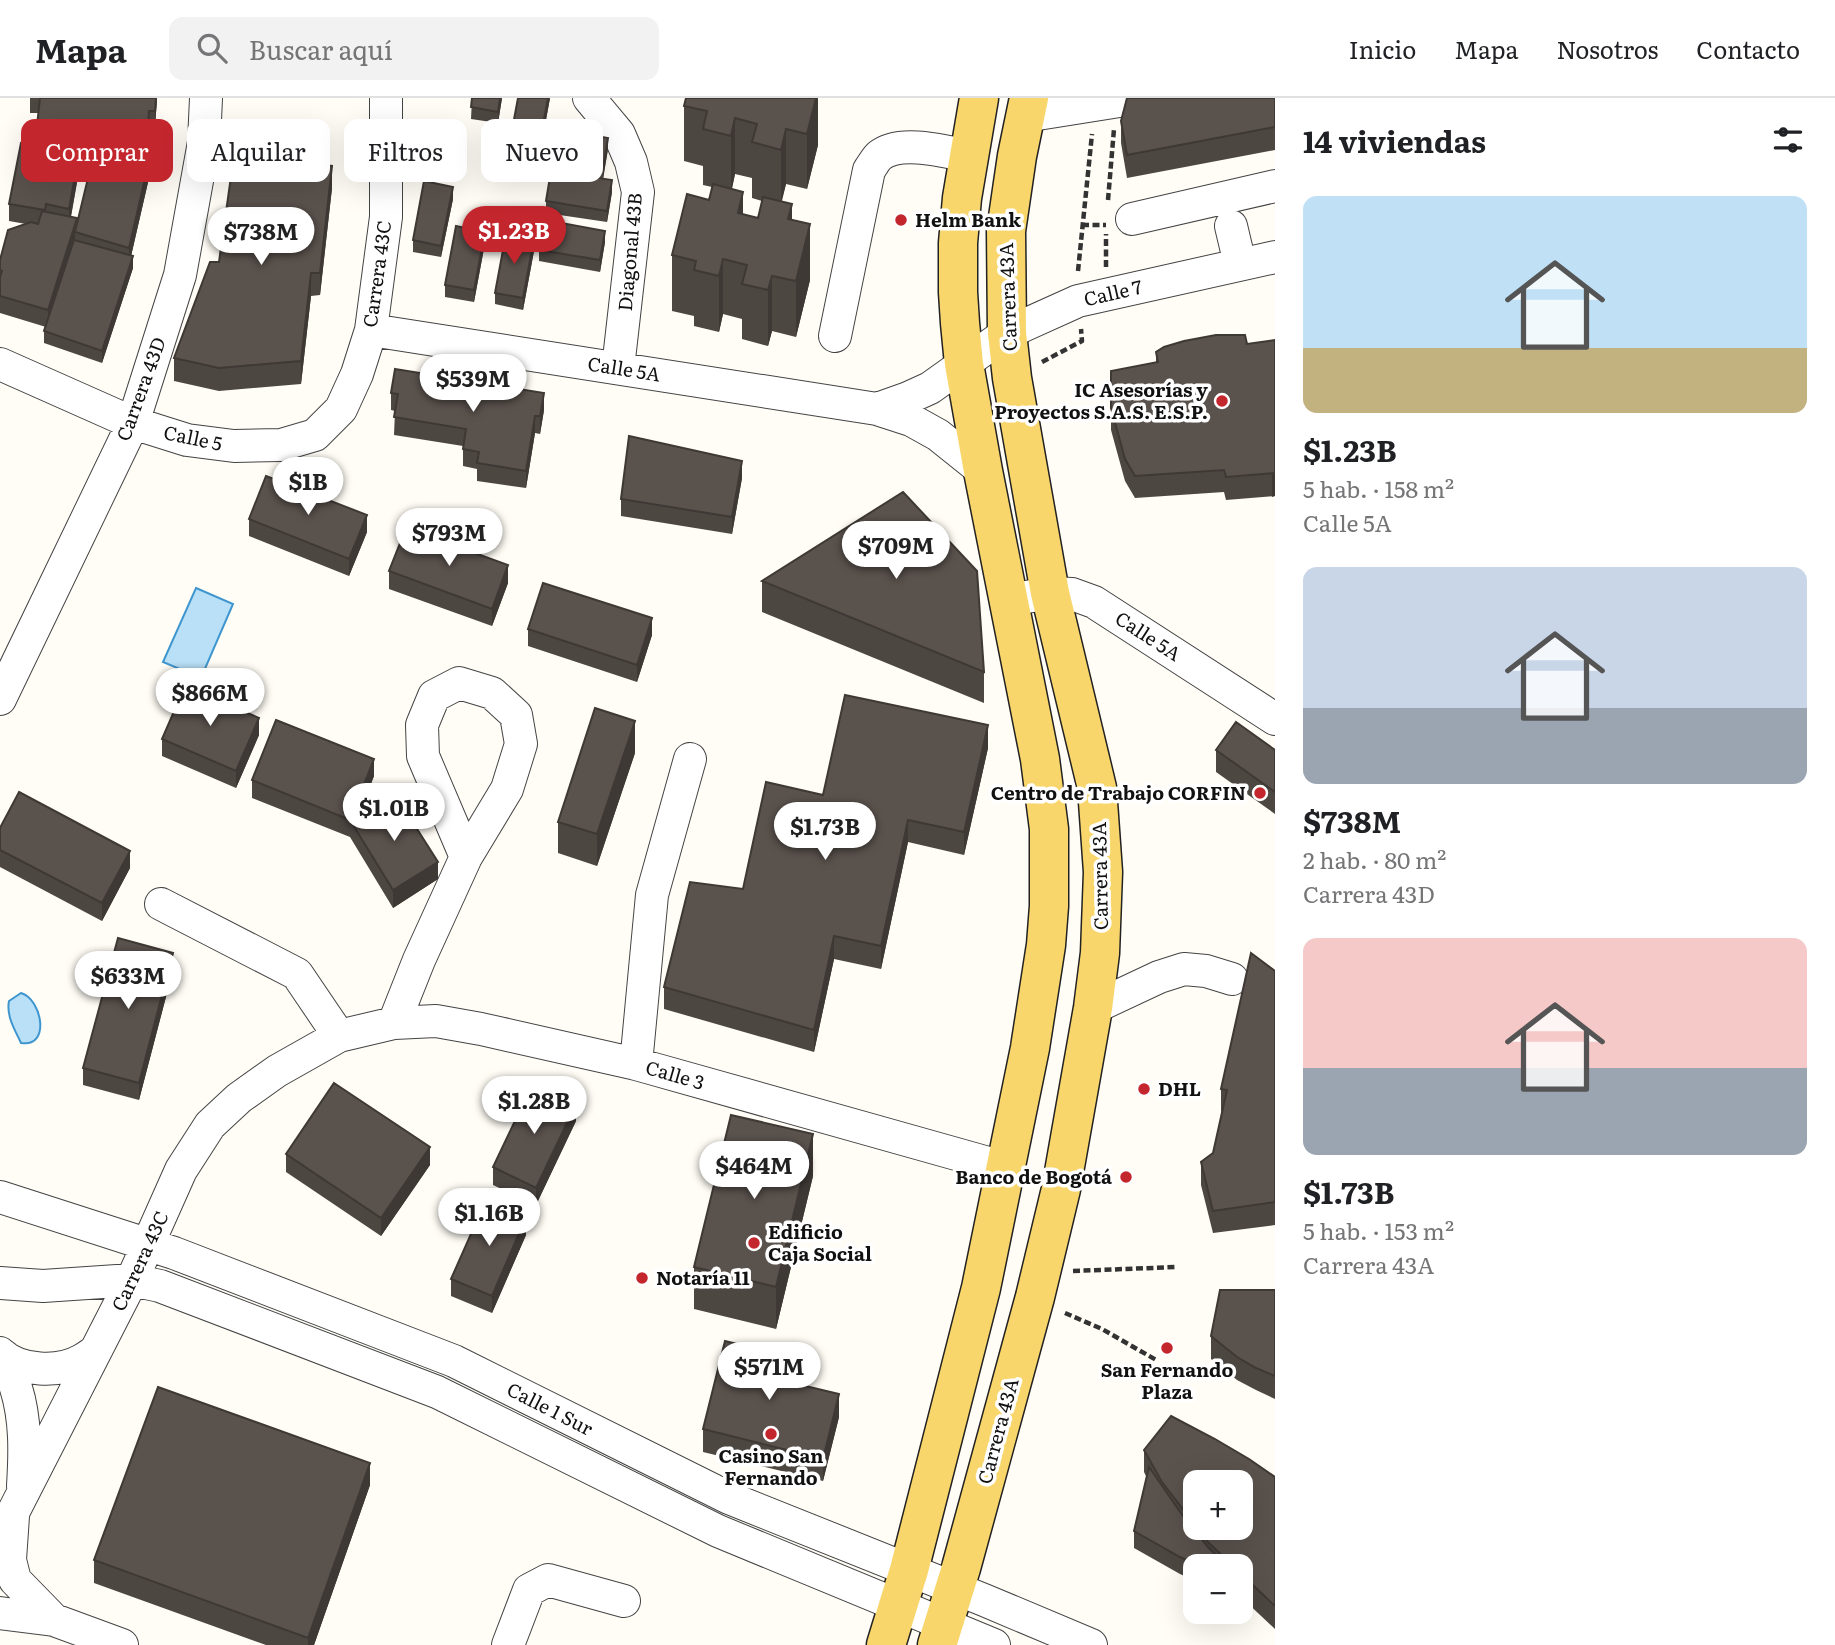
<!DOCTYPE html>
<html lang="es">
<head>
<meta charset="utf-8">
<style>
	:root { --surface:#fff; --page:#f2f2f2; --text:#202124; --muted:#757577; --line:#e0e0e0; --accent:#c4262e }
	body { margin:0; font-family:Literata,serif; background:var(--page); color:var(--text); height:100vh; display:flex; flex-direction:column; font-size:26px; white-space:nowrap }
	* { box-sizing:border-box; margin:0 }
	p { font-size:23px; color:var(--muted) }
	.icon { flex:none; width:38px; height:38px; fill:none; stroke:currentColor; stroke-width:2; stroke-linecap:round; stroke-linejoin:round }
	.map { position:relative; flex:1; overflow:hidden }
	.drawer { display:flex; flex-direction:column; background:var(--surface); width:560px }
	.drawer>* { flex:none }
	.top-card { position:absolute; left:21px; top:21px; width:665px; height:63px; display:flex; gap:14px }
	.controls { position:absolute; left:1183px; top:1372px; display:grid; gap:14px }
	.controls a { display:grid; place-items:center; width:70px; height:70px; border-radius:14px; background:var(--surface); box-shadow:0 7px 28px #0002; font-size:35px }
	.price { position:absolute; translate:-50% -60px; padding:0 16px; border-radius:24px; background:#fff; color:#222; font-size:23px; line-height:46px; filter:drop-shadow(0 2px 4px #0008) }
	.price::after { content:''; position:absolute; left:50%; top:42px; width:21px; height:16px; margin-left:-10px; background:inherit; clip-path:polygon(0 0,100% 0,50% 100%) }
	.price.selected { background:var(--accent); color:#fff }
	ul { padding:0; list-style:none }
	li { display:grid; align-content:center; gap:14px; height:371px; padding:0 28px }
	li span { display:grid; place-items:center; height:217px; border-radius:14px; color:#555 }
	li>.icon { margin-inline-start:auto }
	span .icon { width:126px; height:126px; fill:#fffc; stroke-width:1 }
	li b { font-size:30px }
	h2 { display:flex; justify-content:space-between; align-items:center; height:84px; padding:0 28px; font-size:30px }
	.tag { padding:0 24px; border-radius:14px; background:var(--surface); box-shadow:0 7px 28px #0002; font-size:24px; line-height:63px }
	.tag.selected { background:var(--accent); color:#fff }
	header { display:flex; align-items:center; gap:42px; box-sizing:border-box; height:98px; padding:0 35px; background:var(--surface); border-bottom:2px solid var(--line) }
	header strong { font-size:33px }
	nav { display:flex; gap:38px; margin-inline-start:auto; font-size:24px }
	.search { width:490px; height:63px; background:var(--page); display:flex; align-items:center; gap:18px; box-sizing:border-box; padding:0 24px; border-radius:14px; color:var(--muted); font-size:26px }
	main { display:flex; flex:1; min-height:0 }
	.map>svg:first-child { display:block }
	.water { fill:#b9e0f7; stroke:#3f96cf; stroke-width:2 }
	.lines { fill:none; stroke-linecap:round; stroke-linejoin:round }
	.minor-casing { stroke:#444; stroke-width:34 }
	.major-casing { stroke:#222; stroke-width:41 }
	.path { stroke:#333; stroke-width:4.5; stroke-dasharray:7 3.5; stroke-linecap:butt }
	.minor { stroke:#fff; stroke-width:32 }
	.major { stroke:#f9d66b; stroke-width:38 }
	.wall { fill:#4d4742; fill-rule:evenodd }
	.shaded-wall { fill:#3f3936 }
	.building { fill:#5a524d; stroke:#3f3936; stroke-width:2 }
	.poi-dot { fill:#c4262e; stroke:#fff; stroke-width:2.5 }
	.labels { text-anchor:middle; stroke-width:7; stroke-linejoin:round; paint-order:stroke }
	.poi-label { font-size:19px; font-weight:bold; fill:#111; stroke:#fff; text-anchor:start }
	.street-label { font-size:19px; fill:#111; stroke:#fff }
</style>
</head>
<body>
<header>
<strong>Mapa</strong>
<div class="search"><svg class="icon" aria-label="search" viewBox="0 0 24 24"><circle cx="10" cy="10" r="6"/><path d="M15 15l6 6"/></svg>Buscar aquí</div>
<nav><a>Inicio</a><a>Mapa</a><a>Nosotros</a><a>Contacto</a></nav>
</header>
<main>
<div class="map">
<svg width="1275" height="1547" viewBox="0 0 1275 1547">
	<rect width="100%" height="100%" fill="#fffdf5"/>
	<path class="water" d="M 196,490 L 233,506 L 201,580 L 163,564 Z
		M 21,895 C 42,901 51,950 21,945 C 15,932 6,918 9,903 Z"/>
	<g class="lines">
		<defs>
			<path id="minor" d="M 589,0 L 619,36 L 631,64 L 638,94 L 618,270
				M 1025,18 L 1132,1
				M 1132,121 L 1275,88
				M 1231,128 L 1240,166
				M 371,232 L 877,311 L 911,322 L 938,337 L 983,373
				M 835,238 L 869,72 C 872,68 875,62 879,58 C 899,41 944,53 968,58
				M 0,266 L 133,325 L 187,342 L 234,348 L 281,347 L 315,337 L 341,311 L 357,276 L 371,232 L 386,119 L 386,0
				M 877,311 L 908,300 L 930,290 L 1007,235 L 1078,203 L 1275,159
				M 1008,502 L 1050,495 L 1072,496 L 1094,504 L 1275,621
				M 0,601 L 133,325 L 180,177 L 204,44 L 206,0
				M 161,806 L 297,876 L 339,938
				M 1093,910 L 1159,879 L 1184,871 L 1206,873 L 1232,881
				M 394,925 L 419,862 L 466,759 L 507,691 L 521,646 L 516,617 L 492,595 L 459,585 L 434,598 L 422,627 L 423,658 L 466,759
				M 636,966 L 652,797 L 690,661
				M 0,1099 L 174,1155 L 454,1263 L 729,1400 L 984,1502 L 1091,1547
				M 0,1185 L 43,1188 L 132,1182 L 160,1188 L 437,1294 L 718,1433 L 994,1547
				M 0,1255 C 20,1274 59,1275 82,1262 C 87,1259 92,1256 96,1252
				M 5,1259 C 8,1269 13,1280 16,1290 C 26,1322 25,1355 23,1388
				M 13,1418 L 10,1462 L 15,1482 L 54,1522
				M 0,1440 L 132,1182 L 181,1072 L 210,1027 L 239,1000 L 277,973 L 339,938 L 394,925 L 436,923 L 481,931 L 636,966 L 1006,1070
				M 0,1515 L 54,1522 L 122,1547
				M 508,1547 L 529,1492 L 548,1482 L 624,1503"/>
			<path id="major" d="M 886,1547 L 909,1472 L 981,1190 L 1030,950 L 1046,847 L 1049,808 L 1049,731 L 1040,661 L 983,373 L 964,266 L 960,225 L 958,194 L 958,145 L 962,100 L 979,0
				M 937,1547 L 961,1470 L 1035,1199 L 1061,1091 L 1093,910 L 1100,855 L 1103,774 L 1097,690 L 1050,495 L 1012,280 L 1007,235 L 1006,133 L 1017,58 L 1029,0"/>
		</defs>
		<use href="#minor" class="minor-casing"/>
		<use href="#major" class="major-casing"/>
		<path class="path" d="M 1108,102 L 1114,31
			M 1082,127 L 1106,127
			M 1106,169 L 1106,136
			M 1078,173 L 1092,36
			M 1042,264 L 1082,243 L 1081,231
			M 1073,1173 L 1177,1169
			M 1065,1215 L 1102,1231 L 1158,1263"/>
		<use href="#minor" class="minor"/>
		<use href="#major" class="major"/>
	</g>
	<path class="wall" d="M 30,0 L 157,0 L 155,30 L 149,30 L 147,61 L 145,61 L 145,62 L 149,80 L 131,158 L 133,170 L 102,265 L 44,245 L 44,233 L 46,229 L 0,215 L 0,162 L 26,126 L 9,123 L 9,106 L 36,48 L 39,15 L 30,15 ZM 79,59 L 93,61 L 77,127 L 71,119 L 79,73 Z
		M 472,0 L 502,0 L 498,25 L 471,21 Z
		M 550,0 L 539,60 L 510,55 L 510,43 Z
		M 818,0 L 818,47 L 807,91 L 786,86 L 781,104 L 792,121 L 810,182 L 796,239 L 772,233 L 768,248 L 742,241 L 742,221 L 723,216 L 719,234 L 694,228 L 694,218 L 672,213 L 672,157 L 709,102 L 712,89 L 703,87 L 703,68 L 684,63 L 684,8 ZM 735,76 L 752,80 L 752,100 L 762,103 L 758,120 L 743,116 L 732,91 Z
		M 1275,0 L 1275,52 L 1127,80 L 1121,45 L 1121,23 Z
		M 608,51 L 603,81 L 612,94 L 607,124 L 546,115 L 546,103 L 551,73 L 540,71 L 540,60 Z
		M 332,90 L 320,197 L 311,198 L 301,286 L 219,293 L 174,283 L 174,260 L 219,164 Z
		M 453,101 L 441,159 L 413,154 L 413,142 Z
		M 605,144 L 600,174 L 539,163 L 539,152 Z
		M 485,145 L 474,204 L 445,199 L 445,187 Z
		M 534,153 L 523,212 L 495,206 L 495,195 Z
		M 1275,242 L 1275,398 L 1226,402 L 1224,394 L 1135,400 L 1125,383 L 1111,332 L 1111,273 L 1156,265 L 1156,254 L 1247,246 Z
		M 391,295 L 544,312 L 540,336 L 535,335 L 526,390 L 477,383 L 477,371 L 463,368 L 463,348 L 394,337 L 395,313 L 391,312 Z
		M 742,380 L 732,436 L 621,418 L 621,401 Z
		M 249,421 L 367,434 L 349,478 L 249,438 Z
		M 389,473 L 508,485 L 492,528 L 389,491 Z
		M 762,483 L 984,574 L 984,605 L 762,514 Z
		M 528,531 L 652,537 L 637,584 L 528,548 Z
		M 259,637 L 236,690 L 162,658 L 162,641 Z
		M 988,650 L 964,757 L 908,744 L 881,871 L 834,861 L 814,954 L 664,911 L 664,889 L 743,791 L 823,697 Z
		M 1216,652 L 1275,652 L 1275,716 L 1216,674 Z
		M 635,655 L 597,768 L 558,755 L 558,724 Z
		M 374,678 L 358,718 L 438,781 L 393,810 L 350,739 L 252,700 L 252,682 Z
		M 0,730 L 130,770 L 102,823 L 0,769 Z
		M 173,872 L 139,1002 L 83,987 L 83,970 Z
		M 1275,873 L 1275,1127 L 1213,1135 L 1201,1087 L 1201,1064 L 1213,1055 L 1222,1014 L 1221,1013 L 1221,991 Z
		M 576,1023 L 536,1107 L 493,1087 L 493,1069 Z
		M 286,1056 L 430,1067 L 381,1138 L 286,1074 Z
		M 813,1078 L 776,1231 L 694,1211 L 694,1169 Z
		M 526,1137 L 492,1215 L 451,1198 L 451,1181 Z
		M 1275,1192 L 1275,1301 L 1256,1292 L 1237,1282 L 1211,1261 L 1211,1238 Z
		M 803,1284 L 803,1288 L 839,1319 L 823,1383 L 703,1354 L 703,1331 Z
		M 1144,1352 L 1275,1379 L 1275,1531 L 1241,1499 L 1241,1468 L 1195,1468 L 1195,1483 L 1180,1476 L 1134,1450 L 1134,1433 L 1147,1380 L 1144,1374 ZM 1195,1384 L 1241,1430 L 1195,1430 Z
		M 370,1387 L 314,1547 L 266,1547 L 94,1485 L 94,1462 Z"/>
	<path class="shaded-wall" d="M 156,0 L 157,0 L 155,30 L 155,13 Z
		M 500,0 L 502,0 L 498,25 L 498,14 Z
		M 548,0 L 550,0 L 539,60 L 539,48 Z
		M 816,0 L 818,0 L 818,47 L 807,91 L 807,36 Z
		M 149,13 L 149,30 L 147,61 L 147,43 Z
		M 735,20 L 735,76 L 731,94 L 731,38 Z
		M 786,31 L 786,86 L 781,107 L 781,52 Z
		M 608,40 L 608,51 L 603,81 L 603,70 Z
		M 79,56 L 79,73 L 69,128 L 69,111 Z
		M 149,63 L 149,80 L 129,167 L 129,150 Z
		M 332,68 L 332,90 L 320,197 L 320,175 Z
		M 612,82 L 612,94 L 607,124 L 607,113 Z
		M 453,89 L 453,101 L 441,159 L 441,148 Z
		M 743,94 L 743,149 L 738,115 Z
		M 792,106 L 792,162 L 788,121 Z
		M 77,120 L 77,135 L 75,134 L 75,143 L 48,230 L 48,212 Z
		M 810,126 L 810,182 L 796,239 L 796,183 Z
		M 605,133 L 605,144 L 600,174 L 600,162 Z
		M 485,134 L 485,145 L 474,204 L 474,192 Z
		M 534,141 L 534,153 L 523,212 L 523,200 Z
		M 133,158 L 133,170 L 102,265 L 102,253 Z
		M 723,161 L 723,216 L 719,234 L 719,178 Z
		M 311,175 L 311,198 L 301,286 L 301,263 Z
		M 772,178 L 772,233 L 768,248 L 768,192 Z
		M 544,295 L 544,312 L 540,336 L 540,318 Z
		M 535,318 L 535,335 L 526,390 L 526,373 Z
		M 742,363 L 742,380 L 732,436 L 732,419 Z
		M 1275,375 L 1275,398 L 1272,399 L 1272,376 Z
		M 367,417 L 367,434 L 349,478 L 349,461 Z
		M 508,467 L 508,485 L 492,528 L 492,511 Z
		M 652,520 L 652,537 L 637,584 L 637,567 Z
		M 259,620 L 259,637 L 236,690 L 236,673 Z
		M 635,623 L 635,655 L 597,768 L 597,736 Z
		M 988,627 L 988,650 L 964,757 L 964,734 Z
		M 374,661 L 374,678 L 354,729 L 350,722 Z
		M 908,722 L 908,744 L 881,871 L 881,848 Z
		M 130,753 L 130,770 L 102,823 L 102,805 Z
		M 438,764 L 438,781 L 393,810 L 393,792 Z
		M 834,838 L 834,861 L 814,954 L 814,932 Z
		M 173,855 L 173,872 L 139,1002 L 139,985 Z
		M 576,1006 L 576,1023 L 536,1107 L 536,1090 Z
		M 813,1036 L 813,1078 L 776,1231 L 776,1189 Z
		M 430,1049 L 430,1067 L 381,1138 L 381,1120 Z
		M 526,1119 L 526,1137 L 492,1215 L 492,1198 Z
		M 803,1262 L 803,1284 L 797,1309 L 797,1286 Z
		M 839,1296 L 839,1319 L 823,1383 L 823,1361 Z
		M 370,1365 L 370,1387 L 314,1547 L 308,1547 L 308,1540 Z"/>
	<path class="building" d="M 40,0 L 156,0 L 155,13 L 149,13 L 147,43 L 142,43 L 142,56 L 96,50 L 96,44 L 36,37 Z
		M 472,0 L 500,0 L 498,14 L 471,9 Z
		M 518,0 L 548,0 L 539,48 L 510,43 Z
		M 686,0 L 816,0 L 807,36 L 786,31 L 781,52 L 752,44 L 757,26 L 735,20 L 731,38 L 703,31 L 707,13 L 684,8 Z
		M 1127,0 L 1275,0 L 1275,29 L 1127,57 L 1121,23 Z
		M 545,29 L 608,40 L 603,70 L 540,60 Z
		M 21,45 L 79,56 L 69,111 L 46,106 L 45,112 L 9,106 Z
		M 95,51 L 145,58 L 144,62 L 149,63 L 129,150 L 75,134 Z
		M 234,57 L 332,68 L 320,175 L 311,175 L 301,263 L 219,270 L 174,260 L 210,164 L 219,164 Z
		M 551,73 L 612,82 L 607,113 L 546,103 Z
		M 424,83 L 453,89 L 441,148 L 413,142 Z
		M 713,86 L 743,94 L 738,115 L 758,120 L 763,99 L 792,106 L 788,121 L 810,126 L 796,183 L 772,178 L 768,192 L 742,186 L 747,167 L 723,161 L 719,178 L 694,172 L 696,163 L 672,157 L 687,96 L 709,102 Z
		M 42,113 L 77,120 L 48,212 L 0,198 L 0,179 L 2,173 L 0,172 L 0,162 L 8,132 L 31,124 L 38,126 Z
		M 545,122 L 605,133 L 600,162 L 539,152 Z
		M 456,128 L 485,134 L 474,192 L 445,187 Z
		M 506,136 L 534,141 L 523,200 L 495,195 Z
		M 74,142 L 133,158 L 102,253 L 44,233 Z
		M 1216,237 L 1245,237 L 1247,246 L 1275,242 L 1275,375 L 1226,379 L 1224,372 L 1135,378 L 1125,361 L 1111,310 L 1111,273 L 1158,264 L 1156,254 L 1164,249 L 1184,243 Z
		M 395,271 L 544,295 L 540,318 L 535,318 L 526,373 L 477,365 L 479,354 L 463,351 L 466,331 L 394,319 L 398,296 L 391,295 Z
		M 629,338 L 742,363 L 732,419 L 621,401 Z
		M 266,378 L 367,417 L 349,461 L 249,421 Z
		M 903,394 L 977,473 L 984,574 L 762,483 Z
		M 406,430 L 508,467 L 492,511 L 389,473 Z
		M 543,485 L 652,520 L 637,567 L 528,531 Z
		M 185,588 L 259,620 L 236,673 L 162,641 Z
		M 845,597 L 988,627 L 964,734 L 908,722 L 881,848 L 834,838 L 814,932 L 664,889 L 690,784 L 743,791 L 766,684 L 823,697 Z
		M 595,610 L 635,623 L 597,736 L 558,724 Z
		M 276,622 L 374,661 L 350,722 L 252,682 Z
		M 1236,624 L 1275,652 L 1275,694 L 1216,652 Z
		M 19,694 L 130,753 L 102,805 L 0,752 L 0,730 Z
		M 398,701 L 438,764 L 393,792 L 350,722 Z
		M 118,840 L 173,855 L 139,985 L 83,970 Z
		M 1251,855 L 1275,873 L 1275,1104 L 1213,1113 L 1201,1064 L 1213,1055 L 1227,992 L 1221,991 Z
		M 334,985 L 430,1049 L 381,1120 L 286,1056 Z
		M 533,985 L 576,1006 L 536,1090 L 493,1069 Z
		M 731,1017 L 813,1036 L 776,1189 L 694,1169 Z
		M 486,1102 L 526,1119 L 492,1198 L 451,1181 Z
		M 1220,1192 L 1275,1192 L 1275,1278 L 1256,1270 L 1237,1259 L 1211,1238 Z
		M 725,1243 L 803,1262 L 797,1286 L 839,1296 L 823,1361 L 703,1331 Z
		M 158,1289 L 370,1365 L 308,1540 L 94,1462 Z
		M 1171,1318 L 1215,1341 L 1249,1361 L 1275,1379 L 1275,1508 L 1241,1476 L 1241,1468 L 1233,1468 L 1208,1444 L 1197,1430 L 1241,1430 L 1241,1384 L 1195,1384 L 1195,1427 L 1162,1384 L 1144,1352 Z
		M 1149,1369 L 1185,1421 L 1208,1449 L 1227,1468 L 1200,1468 L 1180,1459 L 1134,1433 Z"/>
	<g class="poi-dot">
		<circle cx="901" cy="122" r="7"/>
		<circle cx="1222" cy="303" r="7"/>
		<circle cx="1260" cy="695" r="7"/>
		<circle cx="1144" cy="991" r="7"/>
		<circle cx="1126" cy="1079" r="7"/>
		<circle cx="754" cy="1145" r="7"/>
		<circle cx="642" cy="1180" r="7"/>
		<circle cx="1167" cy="1250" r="7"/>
		<circle cx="771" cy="1336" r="7"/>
	</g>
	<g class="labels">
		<g class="poi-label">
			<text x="915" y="129">Helm Bank</text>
			<text x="1208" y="299" text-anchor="end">IC Asesorías y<tspan x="1208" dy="22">Proyectos S.A.S. E.S.P.</tspan></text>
			<text x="1246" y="702" text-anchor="end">Centro de Trabajo CORFIN</text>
			<text x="1158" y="998">DHL</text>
			<text x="1112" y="1086" text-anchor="end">Banco de Bogotá</text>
			<text x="768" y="1141">Edificio<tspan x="768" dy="22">Caja Social</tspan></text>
			<text x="656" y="1187">Notaría 11</text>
			<text x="1167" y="1279" text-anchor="middle">San Fernando<tspan x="1167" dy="22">Plaza</tspan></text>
			<text x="771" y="1365" text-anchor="middle">Casino San<tspan x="771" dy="22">Fernando</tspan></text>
		</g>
		<g class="street-label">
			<text transform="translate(630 154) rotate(-85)" y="7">Diagonal 43B</text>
			<text transform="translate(377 176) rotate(-82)" y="7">Carrera 43C</text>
			<text transform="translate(1113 195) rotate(-13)" y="7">Calle 7</text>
			<text transform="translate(1008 199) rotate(-92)" y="7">Carrera 43A</text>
			<text transform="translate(624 271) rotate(9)" y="7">Calle 5A</text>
			<text transform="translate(141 291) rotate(-70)" y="7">Carrera 43D</text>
			<text transform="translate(193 340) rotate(12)" y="7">Calle 5</text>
			<text transform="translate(1148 538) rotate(33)" y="7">Calle 5A</text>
			<text transform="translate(1100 778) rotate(-91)" y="7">Carrera 43A</text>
			<text transform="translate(675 977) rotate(16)" y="7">Calle 3</text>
			<text transform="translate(140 1163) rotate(-65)" y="7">Carrera 43C</text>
			<text transform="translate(550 1311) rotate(27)" y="7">Calle 1 Sur</text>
			<text transform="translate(998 1333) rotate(-75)" y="7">Carrera 43A</text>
		</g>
	</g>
</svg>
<div class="controls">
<a>+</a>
<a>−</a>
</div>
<b class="price selected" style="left:514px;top:168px">$1.23B</b>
<b class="price" style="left:261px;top:169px">$738M</b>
<b class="price" style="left:473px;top:316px">$539M</b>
<b class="price" style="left:308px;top:419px">$1B</b>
<b class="price" style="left:449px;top:470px">$793M</b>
<b class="price" style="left:896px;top:483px">$709M</b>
<b class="price" style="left:210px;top:630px">$866M</b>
<b class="price" style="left:394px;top:745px">$1.01B</b>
<b class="price" style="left:825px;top:764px">$1.73B</b>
<b class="price" style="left:128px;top:913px">$633M</b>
<b class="price" style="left:534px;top:1038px">$1.28B</b>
<b class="price" style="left:754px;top:1103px">$464M</b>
<b class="price" style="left:489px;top:1150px">$1.16B</b>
<b class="price" style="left:769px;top:1304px">$571M</b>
<div class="top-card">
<a class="tag selected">Comprar</a>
<a class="tag">Alquilar</a>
<a class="tag">Filtros</a>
<a class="tag">Nuevo</a>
</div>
</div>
<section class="drawer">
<h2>14 viviendas<svg class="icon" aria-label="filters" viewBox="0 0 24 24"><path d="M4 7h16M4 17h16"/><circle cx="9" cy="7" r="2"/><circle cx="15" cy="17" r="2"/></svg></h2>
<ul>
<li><span style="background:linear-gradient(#bfe0f5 70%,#c2b280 0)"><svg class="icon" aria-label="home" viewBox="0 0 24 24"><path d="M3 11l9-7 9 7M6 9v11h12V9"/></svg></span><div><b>$1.23B</b><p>5 hab. · 158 m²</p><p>Calle 5A</p></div></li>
<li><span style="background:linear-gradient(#c9d6e8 65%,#9aa5b1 0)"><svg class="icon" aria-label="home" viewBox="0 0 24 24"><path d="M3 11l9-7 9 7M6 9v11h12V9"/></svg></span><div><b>$738M</b><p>2 hab. · 80 m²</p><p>Carrera 43D</p></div></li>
<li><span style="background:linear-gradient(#f6c9c9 60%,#9aa5b1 0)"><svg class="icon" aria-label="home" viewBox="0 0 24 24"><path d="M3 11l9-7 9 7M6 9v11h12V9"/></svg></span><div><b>$1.73B</b><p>5 hab. · 153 m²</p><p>Carrera 43A</p></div></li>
</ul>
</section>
</main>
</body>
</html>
